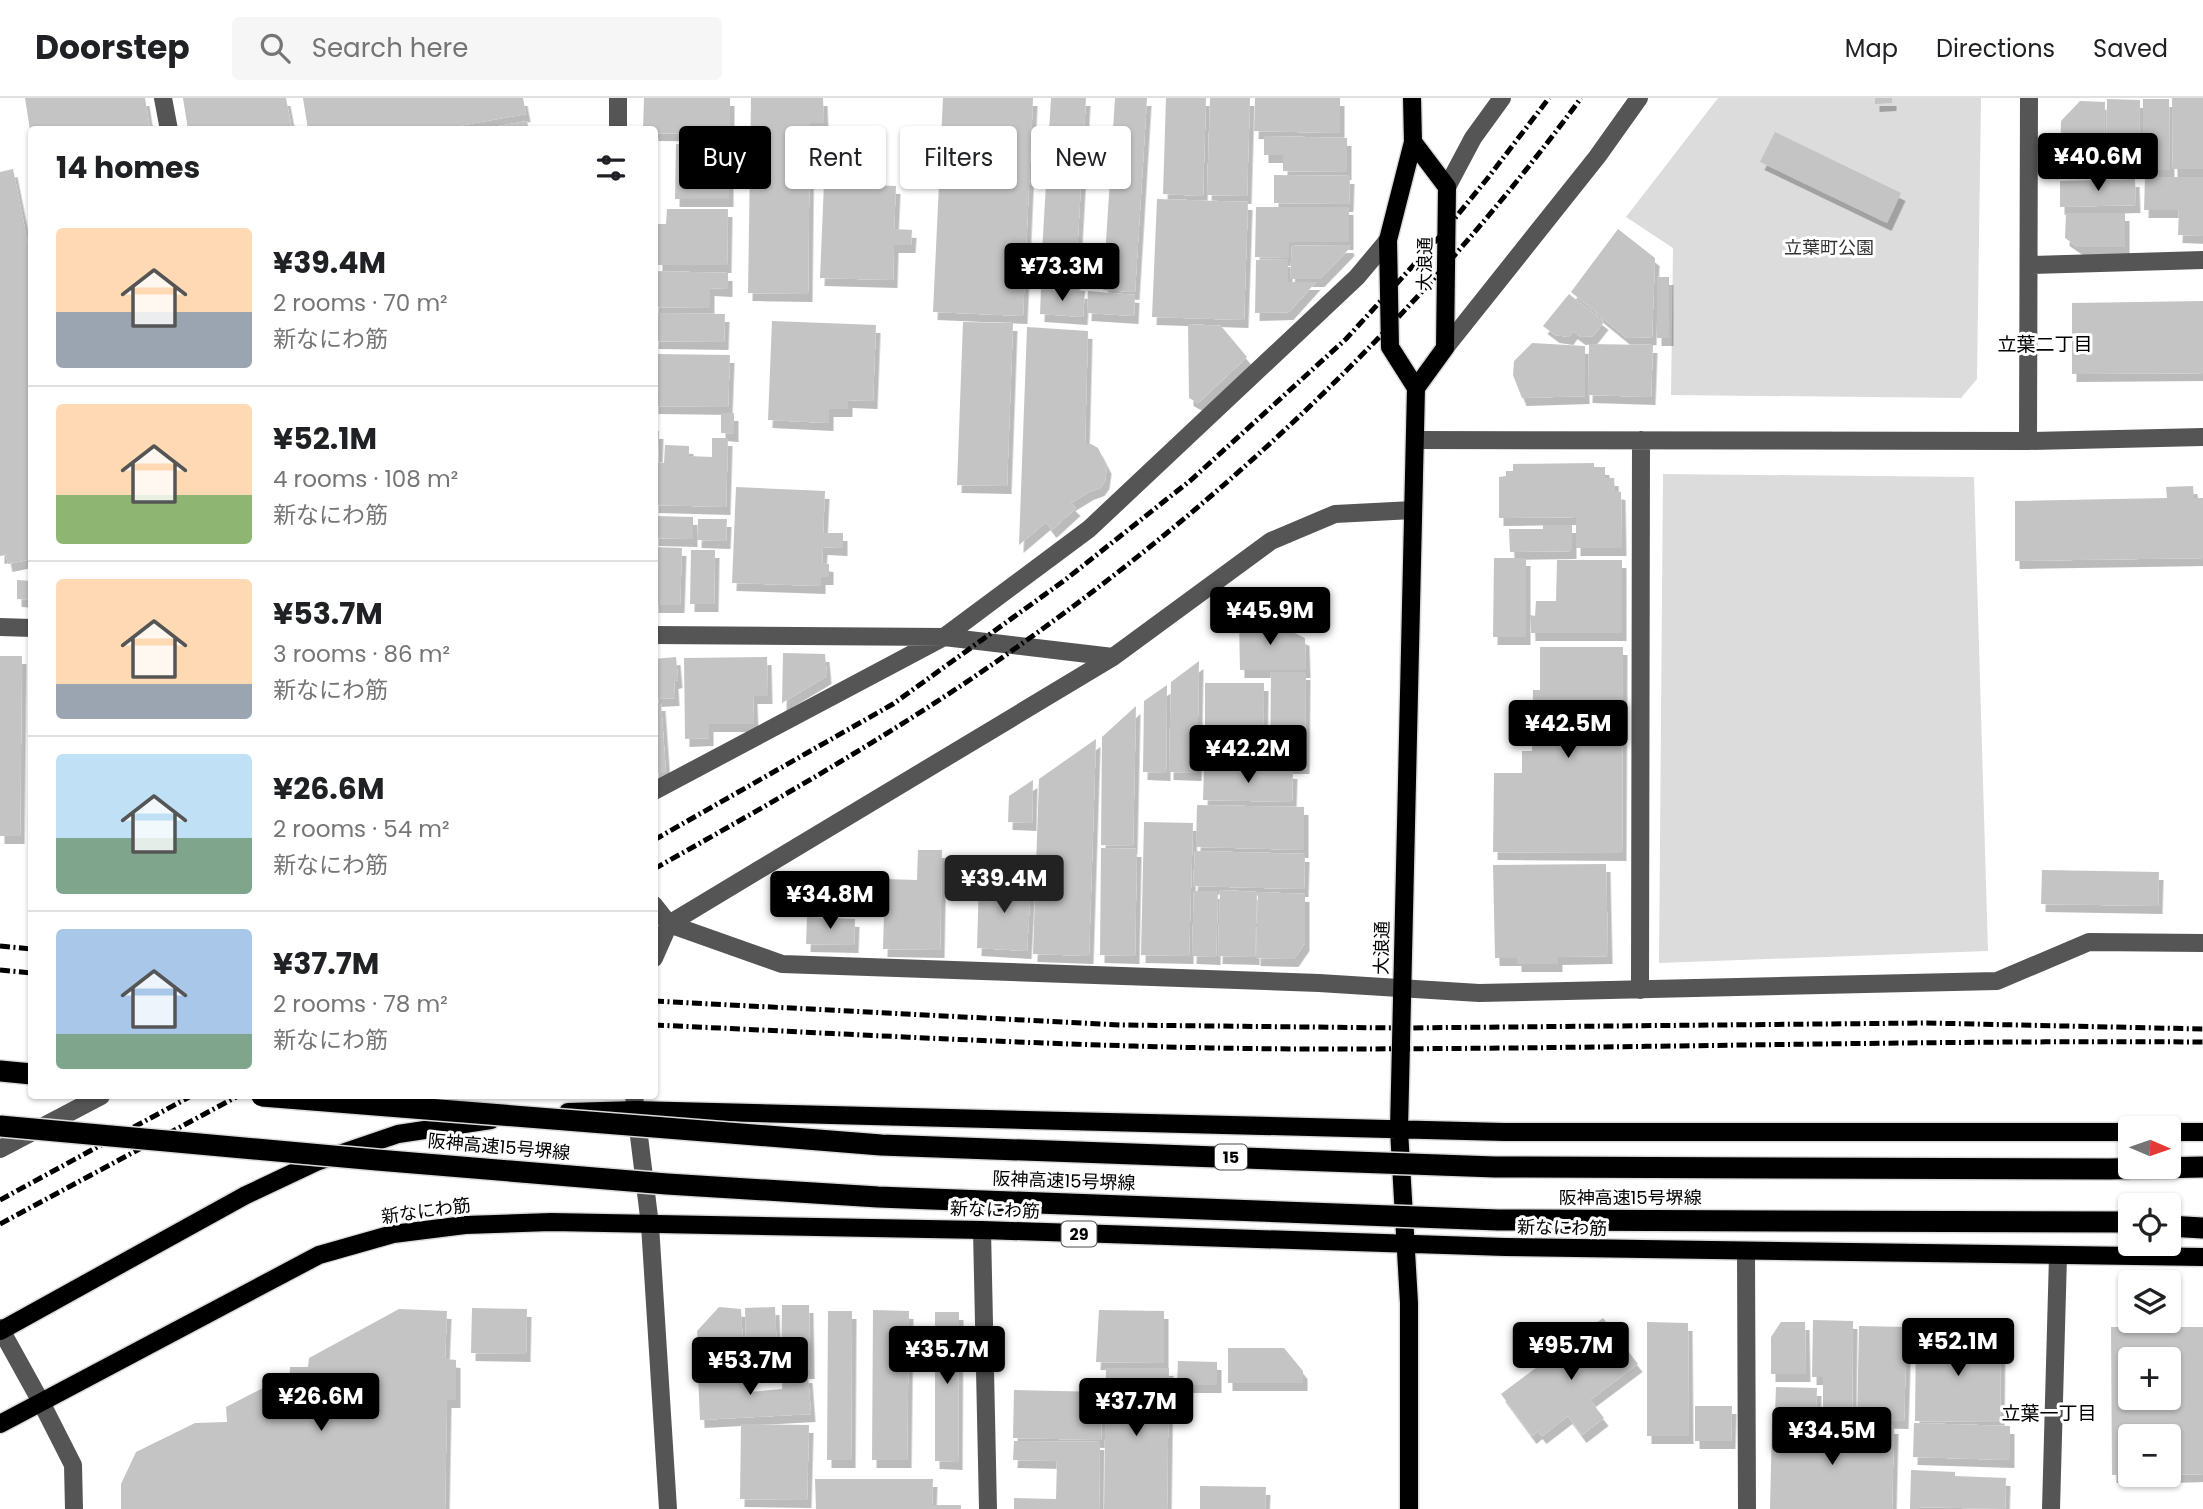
<!DOCTYPE html>
<html lang="en">
<head>
<meta charset="utf-8">
<style>
	:root { --surface:#fff; --page:#f6f6f6; --text:#202124; --muted:#757577; --line:#e0e0e0; --accent:#000 }
	body { margin:0; font-family:Poppins,"Noto Sans JP",sans-serif; background:var(--page); color:var(--text); height:100vh; display:flex; flex-direction:column; font-size:26px; white-space:nowrap }
	* { box-sizing:border-box; margin:0 }
	p { font-size:23px; color:var(--muted) }
	.icon { flex:none; width:38px; height:38px; fill:none; stroke:currentColor; stroke-width:2; stroke-linecap:round; stroke-linejoin:round }
	.map { position:relative; flex:1; overflow:hidden }
	.drawer { position:absolute; left:28px; top:28px; width:630px; height:973px; display:flex; flex-direction:column; background:var(--surface); border-radius:7px; box-shadow:0 2px 5px #0004 }
	.drawer>* { flex:none }
	.top-card { position:absolute; left:679px; top:28px; width:665px; height:63px; display:flex; gap:14px }
	.needle { width:46px; rotate:92deg }
	.controls { position:absolute; left:2118px; top:1018px; display:grid; gap:14px }
	.controls a { display:grid; place-items:center; width:63px; height:63px; border-radius:7px; background:var(--surface); box-shadow:0 2px 5px #0004; font-size:35px }
	.price { position:absolute; translate:-50% -60px; padding:0 16px; border-radius:7px; background:var(--accent); color:#fff; font-size:23px; line-height:46px; filter:drop-shadow(0 2px 4px #0008) }
	.price::after { content:''; position:absolute; left:50%; top:42px; width:21px; height:16px; margin-left:-10px; background:inherit; clip-path:polygon(0 0,100% 0,50% 100%) }
	.price.current { background:#222; color:#fff }
	ul { padding:0; list-style:none }
	li { display:flex; align-items:center; gap:21px; height:175px; padding:0 28px }
	li+li { border-top:2px solid var(--line) }
	li span { display:grid; place-items:center; flex:none; width:196px; height:140px; border-radius:7px; color:#555 }
	li>.icon { margin-inline-start:auto }
	span .icon { width:84px; height:84px; fill:#fffc; stroke-width:1 }
	li b { font-size:30px }
	h2 { display:flex; justify-content:space-between; align-items:center; height:84px; padding:0 28px; font-size:30px }
	.tag { padding:0 24px; border-radius:7px; background:var(--surface); box-shadow:0 2px 5px #0004; font-size:24px; line-height:63px }
	.tag.current { background:var(--accent); color:#fff }
	header { display:flex; align-items:center; gap:42px; box-sizing:border-box; height:98px; padding:0 35px; background:var(--surface); border-bottom:2px solid var(--line) }
	header strong { font-size:33px }
	nav { display:flex; gap:38px; margin-inline-start:auto; font-size:24px }
	.search { width:490px; height:63px; background:var(--page); display:flex; align-items:center; gap:18px; box-sizing:border-box; padding:0 24px; border-radius:7px; color:var(--muted); font-size:26px }
	.map>svg:first-child { display:block }
	.green { fill:#dcdcdc }
	.building { fill:#c4c4c4; fill-rule:evenodd; filter:url(#shadow) }
	.lines { fill:none; stroke-linecap:round; stroke-linejoin:round }
	.major-casing { stroke:#dbdbdb; stroke-width:21 }
	.highway-casing { stroke:#dbdbdb; stroke-width:24 }
	.minor { stroke:#555; stroke-width:18 }
	.major { stroke:#000; stroke-width:18 }
	.highway { stroke:#000; stroke-width:21 }
	.rail { stroke:#000; stroke-width:5; stroke-dasharray:10 3.5 2 3.5; stroke-linecap:butt }
	.highway-bridge-casing { stroke:#dbdbdb; stroke-width:24; stroke-linecap:butt }
	.highway-bridge { stroke:#000; stroke-width:21 }
	.labels { text-anchor:middle; stroke-width:6; stroke-linejoin:round; paint-order:stroke }
	.shield { fill:#fff; stroke:#4c4c4c; stroke-width:2 }
	.shield-label { font-size:16px; font-weight:bold; fill:#000 }
	.park-label { font-size:18px; fill:#333; stroke:#fff }
	.street-label { font-size:18px; fill:#000; stroke:#fff }
	.neighbourhood-label { font-size:19px; fill:#000; stroke:#fff }
</style>
</head>
<body>
<header>
<strong>Doorstep</strong>
<div class="search"><svg class="icon" aria-label="search" viewBox="0 0 24 24"><circle cx="10" cy="10" r="6"/><path d="M15 15l6 6"/></svg>Search here</div>
<nav><a>Map</a><a>Directions</a><a>Saved</a></nav>
</header>
<div class="map">
<svg width="2203" height="1411" viewBox="0 0 2203 1411">
	<defs>
		<filter id="shadow"><feDropShadow dx="4.5" dy="8" stdDeviation="0" flood-color="#0004"/></filter>
	</defs>
	<rect width="100%" height="100%" fill="#fff"/>
	<path class="green" d="M 1718,0 L 1981,0 L 1977,281 L 1961,300 L 1671,297 L 1673,150 L 1626,119 Z
		M 1663,376 L 1974,379 L 1988,853 L 1659,865 Z"/>
	<path class="building" d="M 25,0 L 145,0 L 150,32 L 30,32 Z
		M 183,0 L 286,0 L 292,32 L 188,32 Z
		M 303,0 L 523,0 L 526,16 L 436,32 L 308,32 Z
		M 644,0 L 730,0 L 730,36 L 654,35 L 654,32 L 643,32 Z
		M 751,0 L 823,0 L 824,25 L 810,25 L 808,196 L 748,195 Z
		M 943,0 L 1033,0 L 1023,218 L 933,214 Z
		M 1051,0 L 1086,0 L 1075,191 L 1040,189 Z
		M 1115,0 L 1147,0 L 1135,194 L 1103,192 Z
		M 1166,0 L 1206,0 L 1203,98 L 1163,96 Z
		M 1210,0 L 1250,0 L 1247,98 L 1207,97 Z
		M 1255,0 L 1340,0 L 1340,35 L 1254,33 Z
		M 1875,0 L 1892,0 L 1892,5 L 1875,6 Z
		M 2172,0 L 2203,0 L 2203,71 L 2173,71 Z
		M 2107,1 L 2140,2 L 2139,72 L 2106,72 Z
		M 2143,1 L 2169,1 L 2170,72 L 2143,72 Z
		M 2080,3 L 2105,4 L 2104,73 L 2060,72 L 2061,23 Z
		M 527,23 L 529,32 L 488,32 L 488,30 Z
		M 1775,34 L 1901,95 L 1887,125 L 1760,64 Z
		M 1264,38 L 1347,40 L 1347,74 L 1283,73 L 1283,57 L 1264,57 Z
		M 676,46 L 729,47 L 729,101 L 675,101 Z
		M 13,71 L 32,166 L 32,461 L 8,466 L 6,457 L 0,458 L 0,74 Z
		M 1274,77 L 1350,78 L 1349,106 L 1274,105 Z
		M 2145,79 L 2203,79 L 2203,138 L 2178,137 L 2179,112 L 2144,112 Z
		M 2135,81 L 2136,107 L 2060,109 L 2060,83 Z
		M 824,85 L 896,88 L 894,131 L 912,132 L 911,147 L 894,147 L 893,182 L 820,180 Z
		M 1157,101 L 1248,104 L 1244,222 L 1152,219 Z
		M 1256,109 L 1349,109 L 1349,144 L 1289,144 L 1289,160 L 1255,159 Z
		M 667,111 L 728,111 L 727,167 L 658,167 L 658,126 L 666,126 Z
		M 2066,115 L 2125,115 L 2125,149 L 2078,149 L 2065,140 Z
		M 1618,131 L 1655,160 L 1652,239 L 1627,240 L 1571,194 Z
		M 1349,147 L 1350,150 L 1320,181 L 1290,181 L 1292,148 Z
		M 1288,161 L 1288,184 L 1316,184 L 1289,214 L 1255,215 L 1256,162 Z
		M 654,173 L 728,175 L 728,191 L 710,190 L 710,210 L 654,209 Z
		M 1657,179 L 1669,179 L 1669,240 L 1657,240 Z
		M 1041,191 L 1085,193 L 1083,219 L 1040,216 Z
		M 1088,193 L 1135,197 L 1134,218 L 1087,215 Z
		M 1569,196 L 1604,224 L 1593,238 L 1581,239 L 1573,233 L 1569,239 L 1555,237 L 1543,228 Z
		M 2203,203 L 2203,275 L 2072,276 L 2072,205 Z
		M 655,215 L 725,216 L 724,244 L 654,243 Z
		M 772,223 L 876,227 L 873,303 L 848,302 L 848,311 L 829,311 L 829,325 L 768,322 Z
		M 963,224 L 1013,225 L 1007,388 L 957,387 Z
		M 1188,226 L 1221,228 L 1247,259 L 1198,305 L 1189,300 Z
		M 1027,229 L 1088,233 L 1085,346 L 1091,346 L 1098,350 L 1107,368 L 1105,383 L 1100,390 L 1089,394 L 1071,405 L 1076,410 L 1052,432 L 1046,424 L 1019,447 Z
		M 1532,245 L 1585,248 L 1585,298 L 1522,300 L 1513,277 L 1514,263 Z
		M 1589,246 L 1653,247 L 1651,299 L 1588,297 Z
		M 654,256 L 730,257 L 728,309 L 654,308 Z
		M 721,315 L 734,315 L 734,336 L 721,335 Z
		M 654,333 L 659,333 L 658,361 L 654,361 Z
		M 712,340 L 728,340 L 726,409 L 654,407 L 654,364 L 664,365 L 665,347 L 689,348 L 689,358 L 712,359 Z
		M 1594,365 L 1594,369 L 1605,369 L 1605,380 L 1614,380 L 1615,393 L 1621,394 L 1622,450 L 1576,450 L 1576,419 L 1499,420 L 1499,379 L 1506,378 L 1506,373 L 1513,373 L 1513,366 Z
		M 2193,388 L 2194,400 L 2203,400 L 2203,460 L 2015,463 L 2015,403 L 2167,400 L 2166,389 Z
		M 736,389 L 825,393 L 823,435 L 843,435 L 843,450 L 823,449 L 822,465 L 829,466 L 829,479 L 821,479 L 821,488 L 732,485 Z
		M 654,418 L 693,419 L 693,441 L 654,440 Z
		M 698,421 L 727,421 L 726,443 L 697,442 Z
		M 1543,427 L 1572,427 L 1572,453 L 1510,454 L 1509,431 L 1543,431 Z
		M 654,449 L 682,450 L 680,507 L 654,507 Z
		M 691,452 L 715,452 L 714,506 L 690,506 Z
		M 1494,460 L 1526,460 L 1526,539 L 1493,539 Z
		M 1557,462 L 1622,462 L 1622,535 L 1531,535 L 1530,517 L 1535,518 L 1536,503 L 1556,503 Z
		M 17,482 L 32,483 L 32,502 L 17,501 Z
		M 1255,516 L 1305,540 L 1306,572 L 1240,572 L 1239,525 Z
		M 1540,549 L 1623,549 L 1622,755 L 1493,754 L 1494,675 L 1522,675 L 1522,653 L 1532,653 L 1533,592 L 1540,592 Z
		M 783,555 L 825,556 L 827,578 L 782,605 Z
		M 0,558 L 22,558 L 20,738 L 0,738 Z
		M 676,559 L 678,582 L 674,583 L 675,600 L 654,601 L 654,561 Z
		M 767,559 L 768,598 L 753,598 L 754,626 L 709,626 L 709,640 L 685,641 L 684,560 Z
		M 1199,563 L 1197,675 L 1169,674 L 1171,584 Z
		M 1271,574 L 1306,574 L 1305,668 L 1270,668 Z
		M 29,575 L 32,575 L 32,707 L 28,707 Z
		M 1205,585 L 1264,585 L 1263,666 L 1205,665 Z
		M 1167,587 L 1166,675 L 1143,674 L 1144,603 Z
		M 654,605 L 661,605 L 666,675 L 654,675 Z
		M 1136,608 L 1133,748 L 1101,747 L 1102,639 Z
		M 1096,641 L 1089,858 L 1033,856 L 1039,681 Z
		M 1204,670 L 1293,673 L 1292,704 L 1203,702 Z
		M 1033,682 L 1032,725 L 1008,724 L 1009,698 Z
		M 1197,707 L 1304,709 L 1304,752 L 1196,749 Z
		M 1144,724 L 1193,725 L 1189,858 L 1141,857 Z
		M 1101,750 L 1137,751 L 1135,858 L 1100,857 Z
		M 918,752 L 942,752 L 940,852 L 883,851 L 885,781 L 917,782 Z
		M 1195,753 L 1305,756 L 1304,791 L 1193,788 Z
		M 1606,766 L 1608,858 L 1558,859 L 1558,866 L 1517,866 L 1517,860 L 1495,860 L 1493,767 Z
		M 2042,772 L 2159,774 L 2158,808 L 2041,806 Z
		M 979,782 L 1031,784 L 1027,853 L 977,850 Z
		M 1220,792 L 1257,794 L 1255,859 L 1218,858 Z
		M 1194,793 L 1218,793 L 1216,859 L 1192,858 Z
		M 1258,794 L 1305,796 L 1305,845 L 1294,861 L 1256,860 Z
		M 807,819 L 855,821 L 854,847 L 806,846 Z
		M 782,1207 L 809,1207 L 810,1273 L 781,1273 Z
		M 719,1209 L 741,1211 L 744,1269 L 700,1272 L 697,1233 Z
		M 775,1209 L 777,1257 L 746,1256 L 745,1210 Z
		M 472,1210 L 527,1211 L 526,1256 L 471,1255 Z
		M 399,1211 L 447,1213 L 445,1261 L 456,1262 L 456,1302 L 447,1302 L 445,1411 L 121,1411 L 121,1386 L 136,1354 L 195,1325 L 227,1324 L 226,1309 L 265,1289 L 265,1301 L 288,1302 L 290,1269 L 308,1269 L 309,1260 Z
		M 873,1212 L 909,1213 L 907,1362 L 872,1362 Z
		M 1099,1212 L 1164,1213 L 1164,1265 L 1096,1264 Z
		M 828,1213 L 852,1213 L 851,1362 L 827,1362 Z
		M 935,1214 L 959,1214 L 958,1364 L 935,1363 Z
		M 1603,1220 L 1638,1266 L 1590,1302 L 1604,1320 L 1582,1337 L 1568,1318 L 1542,1338 L 1538,1333 L 1532,1338 L 1501,1296 Z
		M 1813,1222 L 1853,1223 L 1852,1319 L 1823,1319 L 1823,1279 L 1812,1279 Z
		M 1647,1224 L 1688,1225 L 1689,1338 L 1647,1338 Z
		M 1781,1224 L 1805,1224 L 1806,1276 L 1771,1276 L 1771,1239 Z
		M 1859,1228 L 1907,1229 L 1904,1323 L 1857,1322 Z
		M 2111,1229 L 2203,1229 L 2203,1376 L 2168,1377 L 2168,1339 L 2130,1339 L 2130,1377 L 2112,1377 ZM 2130,1262 L 2168,1262 L 2168,1300 L 2130,1300 Z
		M 1916,1235 L 2001,1236 L 2000,1324 L 1915,1323 Z
		M 1228,1250 L 1284,1250 L 1303,1273 L 1303,1285 L 1228,1285 Z
		M 1178,1263 L 1217,1264 L 1217,1287 L 1177,1287 Z
		M 1106,1270 L 1169,1270 L 1167,1411 L 1104,1411 Z
		M 749,1271 L 749,1294 L 782,1291 L 783,1278 L 808,1277 L 811,1316 L 700,1322 L 698,1276 Z
		M 1776,1289 L 1817,1290 L 1816,1317 L 1775,1316 Z
		M 1014,1292 L 1102,1294 L 1101,1342 L 1013,1340 Z
		M 1695,1308 L 1732,1308 L 1731,1343 L 1695,1343 Z
		M 1772,1325 L 1894,1328 L 1892,1411 L 1770,1411 Z
		M 1914,1325 L 2010,1328 L 2010,1362 L 1913,1359 Z
		M 741,1326 L 809,1327 L 807,1402 L 740,1401 Z
		M 1014,1343 L 1100,1344 L 1099,1411 L 1014,1411 L 1014,1400 L 1056,1401 L 1057,1363 L 1013,1362 Z
		M 1911,1372 L 1955,1374 L 1955,1378 L 2006,1380 L 2005,1411 L 1918,1409 L 1918,1411 L 1910,1411 Z
		M 815,1381 L 933,1381 L 932,1407 L 961,1407 L 961,1411 L 816,1411 Z
		M 1200,1388 L 1266,1389 L 1265,1411 L 1200,1411 Z"/>
	<g class="lines">
		<defs>
			<path id="major" d="M 1413,44 L 1447,89 L 1445,250 L 1416,290
				M 568,1014 L 635,1012 L 1504,1034 L 2130,1034
				M 2168,1034 L 2203,1034
				M 0,1233 L 244,1098 L 316,1064 L 398,1036 L 491,1022
				M 0,1326 L 319,1157 L 393,1136 L 465,1127 L 551,1124 L 982,1132 L 1505,1149 L 2203,1159
				M 1409,1411 L 1409,1205 L 1399,1032 L 1416,290 L 1390,249 L 1388,142 L 1413,44 L 1412,0"/>
			<path id="highway" d="M 0,973 L 32,976
				M 2168,1128 L 2203,1130"/>
		</defs>
		<use href="#major" class="major-casing"/>
		<use href="#highway" class="highway-casing"/>
		<path class="minor" d="M 163,0 L 169,32
			M 618,32 L 618,0
			M 1447,89 L 1473,40 L 1502,0
			M 2029,167 L 2203,162
			M 1445,250 L 1597,59 L 1639,0
			M 1415,342 L 2028,343 L 2203,339
			M 2028,343 L 2029,0
			M 0,529 L 32,530
			M 654,537 L 944,539 L 1113,559
			M 654,693 L 944,539 L 1089,431 L 1357,179 L 1388,142
			M 654,807 L 669,826 L 782,866 L 1319,885 L 1479,895 L 1997,883 L 2089,844 L 2203,845
			M 654,860 L 669,826 L 1113,559 L 1271,443 L 1335,416 L 1413,412
			M 1640,892 L 1641,342
			M 634,998 L 650,1127 L 668,1411
			M 0,1051 L 101,998
			M 982,1132 L 988,1411
			M 1746,1154 L 1747,1411
			M 0,1230 L 41,1304 L 73,1367 L 74,1411
			M 2051,1411 L 2058,1158"/>
		<use href="#major" class="major"/>
		<use href="#highway" class="highway"/>
		<path class="rail" d="M 654,742 L 893,606 L 1065,482 L 1191,382 L 1346,241 L 1442,136 L 1487,81 L 1549,0
			M 654,771 C 784,698 914,624 1034,537 C 1244,386 1428,208 1581,0
			M 0,848 L 32,851
			M 0,872 L 32,875
			M 654,903 L 1120,927 L 1401,930 L 1927,925 L 2203,931
			M 654,927 C 877,937 1100,951 1323,951 C 1617,951 1910,942 2203,944
			M 0,1102 L 191,998
			M 0,1126 L 238,998"/>
		<defs>
			<path id="highway-bridge" d="M 262,998 L 881,1047 L 1495,1069 L 2109,1071 L 2203,1069
				M 0,1028 L 377,1062 L 667,1086 L 878,1099 L 1498,1122 L 2130,1124"/>
		</defs>
		<use href="#highway-bridge" class="highway-bridge-casing"/>
		<use href="#highway-bridge" class="highway-bridge"/>
	</g>
	<g class="labels">
		<g class="shield">
			<rect x="1215" y="1046.5" width="32" height="25" rx="5"/>
			<rect x="1061.5" y="1123.5" width="35" height="25" rx="5"/>
		</g>
		<g class="shield-label">
			<text x="1231" y="1065">15</text>
			<text x="1079" y="1142">29</text>
		</g>
		<g class="park-label">
			<text x="1829" y="156">立葉町公園</text>
		</g>
		<g class="street-label">
			<text transform="translate(1425 166) rotate(-89)" y="6">大浪通</text>
			<text transform="translate(1382 850) rotate(-89)" y="6">大浪通</text>
			<text transform="translate(499 1049) rotate(5)" y="6">阪神高速15号堺線</text>
			<text transform="translate(1064 1083) rotate(2)" y="6">阪神高速15号堺線</text>
			<text x="1630" y="1106">阪神高速15号堺線</text>
			<text transform="translate(995 1112) rotate(2)" y="6">新なにわ筋</text>
			<text transform="translate(426 1113) rotate(-8)" y="6">新なにわ筋</text>
			<text transform="translate(1562 1130) rotate(1)" y="6">新なにわ筋</text>
		</g>
		<g class="neighbourhood-label">
			<text x="2045" y="253">立葉二丁目</text>
			<text x="2049" y="1322">立葉一丁目</text>
		</g>
	</g>
</svg>
<div class="controls">
<a><svg class="needle" viewBox="-14 -14 28 28"><path d="M0-13l5 13h-10z" fill="#e53935"/><path d="M0 13l5-13h-10z" fill="#757577"/></svg></a>
<a><svg class="icon" aria-label="locate" viewBox="0 0 24 24"><circle cx="12" cy="12" r="6"/><path d="M12 2v4M12 18v4M2 12h4M18 12h4"/></svg></a>
<a><svg class="icon" aria-label="layers" viewBox="0 0 24 24"><path d="M12 4l9 5-9 5-9-5zM3 14l9 5 9-5"/></svg></a>
<a>+</a>
<a>−</a>
</div>
<b class="price" style="left:2098px;top:95px">¥40.6M</b>
<b class="price" style="left:1062px;top:205px">¥73.3M</b>
<b class="price" style="left:1270px;top:549px">¥45.9M</b>
<b class="price" style="left:1568px;top:662px">¥42.5M</b>
<b class="price" style="left:1248px;top:687px">¥42.2M</b>
<b class="price current" style="left:1004px;top:817px">¥39.4M</b>
<b class="price" style="left:830px;top:833px">¥34.8M</b>
<b class="price" style="left:1958px;top:1280px">¥52.1M</b>
<b class="price" style="left:1571px;top:1284px">¥95.7M</b>
<b class="price" style="left:947px;top:1288px">¥35.7M</b>
<b class="price" style="left:750px;top:1299px">¥53.7M</b>
<b class="price" style="left:321px;top:1335px">¥26.6M</b>
<b class="price" style="left:1136px;top:1340px">¥37.7M</b>
<b class="price" style="left:1832px;top:1369px">¥34.5M</b>
<div class="top-card">
<a class="tag current">Buy</a>
<a class="tag">Rent</a>
<a class="tag">Filters</a>
<a class="tag">New</a>
</div>
<section class="drawer">
<h2>14 homes<svg class="icon" aria-label="filters" viewBox="0 0 24 24"><path d="M4 7h16M4 17h16"/><circle cx="9" cy="7" r="2"/><circle cx="15" cy="17" r="2"/></svg></h2>
<ul>
<li><span style="background:linear-gradient(#ffd9b3 60%,#9aa5b1 0)"><svg class="icon" aria-label="home" viewBox="0 0 24 24"><path d="M3 11l9-7 9 7M6 9v11h12V9"/></svg></span><div><b>¥39.4M</b><p>2 rooms · 70 m²</p><p>新なにわ筋</p></div></li>
<li><span style="background:linear-gradient(#ffd9b3 65%,#8fb573 0)"><svg class="icon" aria-label="home" viewBox="0 0 24 24"><path d="M3 11l9-7 9 7M6 9v11h12V9"/></svg></span><div><b>¥52.1M</b><p>4 rooms · 108 m²</p><p>新なにわ筋</p></div></li>
<li><span style="background:linear-gradient(#ffd9b3 75%,#9aa5b1 0)"><svg class="icon" aria-label="home" viewBox="0 0 24 24"><path d="M3 11l9-7 9 7M6 9v11h12V9"/></svg></span><div><b>¥53.7M</b><p>3 rooms · 86 m²</p><p>新なにわ筋</p></div></li>
<li><span style="background:linear-gradient(#bfe0f5 60%,#7fa58c 0)"><svg class="icon" aria-label="home" viewBox="0 0 24 24"><path d="M3 11l9-7 9 7M6 9v11h12V9"/></svg></span><div><b>¥26.6M</b><p>2 rooms · 54 m²</p><p>新なにわ筋</p></div></li>
<li><span style="background:linear-gradient(#a9c7e8 75%,#7fa58c 0)"><svg class="icon" aria-label="home" viewBox="0 0 24 24"><path d="M3 11l9-7 9 7M6 9v11h12V9"/></svg></span><div><b>¥37.7M</b><p>2 rooms · 78 m²</p><p>新なにわ筋</p></div></li>
</ul>
</section>
</div>
</body>
</html>
